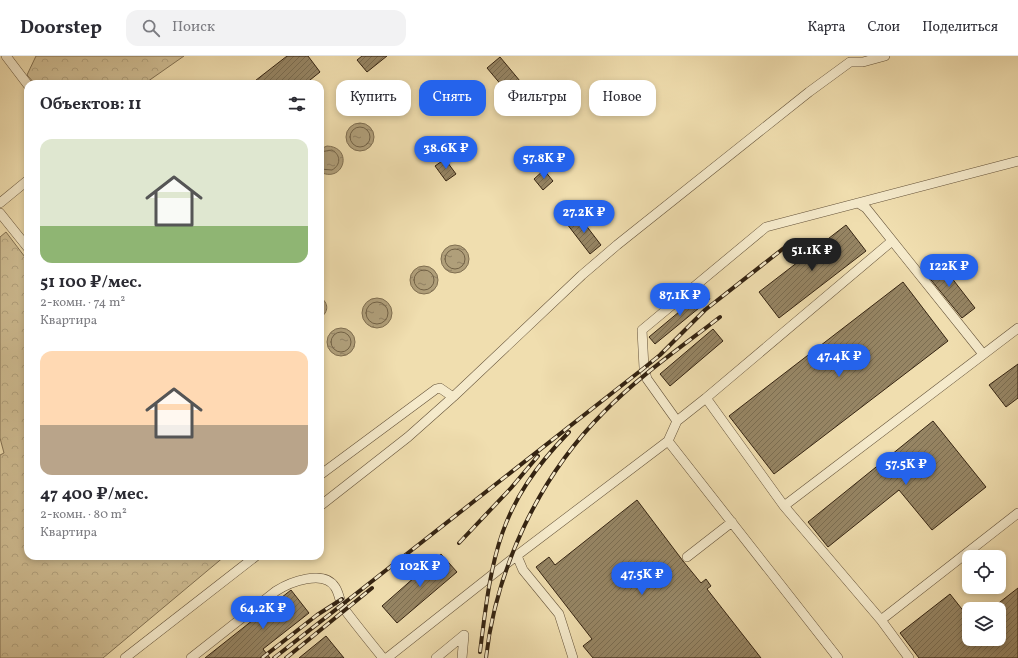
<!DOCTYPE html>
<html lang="ru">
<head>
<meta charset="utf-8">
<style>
	:root { --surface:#fff; --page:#f2f2f3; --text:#2b2b33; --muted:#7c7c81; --line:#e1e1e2; --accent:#2563eb }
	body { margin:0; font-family:Vollkorn,serif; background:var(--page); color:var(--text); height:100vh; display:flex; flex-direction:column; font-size:15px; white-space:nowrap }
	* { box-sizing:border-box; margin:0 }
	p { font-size:13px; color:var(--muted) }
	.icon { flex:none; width:22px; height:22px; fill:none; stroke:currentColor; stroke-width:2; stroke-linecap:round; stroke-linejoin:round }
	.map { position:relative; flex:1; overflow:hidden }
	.sheet { position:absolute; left:24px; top:24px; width:300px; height:480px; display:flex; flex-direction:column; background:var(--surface); border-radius:12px; box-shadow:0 2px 6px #0003 }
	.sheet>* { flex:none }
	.guide { position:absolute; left:336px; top:24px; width:380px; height:36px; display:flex; gap:8px }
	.tools { position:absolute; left:962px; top:494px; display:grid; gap:8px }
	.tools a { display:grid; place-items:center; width:44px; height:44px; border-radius:8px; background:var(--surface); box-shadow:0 2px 6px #0003; font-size:20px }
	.price { position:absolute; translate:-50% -34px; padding:0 9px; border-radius:14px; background:var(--accent); color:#fff; font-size:13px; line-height:26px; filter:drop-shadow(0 1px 2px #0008) }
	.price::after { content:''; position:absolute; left:50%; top:24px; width:12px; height:9px; margin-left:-6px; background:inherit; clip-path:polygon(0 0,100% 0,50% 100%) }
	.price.on { background:#222; color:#fff }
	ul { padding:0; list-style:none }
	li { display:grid; align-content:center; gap:8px; height:212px; padding:0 16px }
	li span { display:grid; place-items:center; height:124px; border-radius:12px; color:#555 }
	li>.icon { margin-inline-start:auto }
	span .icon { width:72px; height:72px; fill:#fffc; stroke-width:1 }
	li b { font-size:17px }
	h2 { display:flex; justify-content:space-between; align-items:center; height:48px; padding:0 16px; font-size:17px }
	.pill { padding:0 14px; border-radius:12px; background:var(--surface); box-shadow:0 2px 6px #0003; font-size:14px; line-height:36px }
	.pill.on { background:var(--accent); color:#fff }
	header { display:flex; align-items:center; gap:24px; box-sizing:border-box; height:56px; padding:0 20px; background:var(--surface); border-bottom:1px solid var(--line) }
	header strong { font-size:19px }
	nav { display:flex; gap:22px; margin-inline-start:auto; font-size:14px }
	.search { width:280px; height:36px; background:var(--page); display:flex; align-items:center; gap:10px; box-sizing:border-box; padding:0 14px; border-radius:12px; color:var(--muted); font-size:15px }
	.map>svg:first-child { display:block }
	.forest { fill:url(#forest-crowns); stroke:#827153 }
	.water { fill:url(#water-ripples); stroke:#7f6e50 }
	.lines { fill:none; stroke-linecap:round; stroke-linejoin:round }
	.shore { stroke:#726246; stroke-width:1 }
	.building { fill:url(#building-hatch); stroke:#352412 }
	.minor-casing { stroke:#645239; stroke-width:10 }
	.minor { stroke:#f5eacb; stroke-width:9 }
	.rail-casing { stroke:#352412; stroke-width:4 }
	.rail { stroke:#f5eacb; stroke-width:2.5; stroke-dasharray:8; stroke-linecap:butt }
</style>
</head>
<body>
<header>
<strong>Doorstep</strong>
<div class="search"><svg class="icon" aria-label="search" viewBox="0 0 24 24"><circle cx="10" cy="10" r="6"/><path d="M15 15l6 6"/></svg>Поиск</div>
<nav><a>Карта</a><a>Слои</a><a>Поделиться</a></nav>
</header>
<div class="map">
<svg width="1018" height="602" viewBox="0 0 1018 602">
	<defs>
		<pattern id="forest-crowns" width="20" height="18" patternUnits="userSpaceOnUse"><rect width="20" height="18" fill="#d0be94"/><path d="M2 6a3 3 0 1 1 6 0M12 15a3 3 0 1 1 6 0" fill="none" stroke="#b3a37f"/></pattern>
		<pattern id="water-ripples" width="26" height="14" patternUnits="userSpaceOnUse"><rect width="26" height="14" fill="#b09f7a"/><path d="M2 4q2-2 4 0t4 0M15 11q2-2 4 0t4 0" fill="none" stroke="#908163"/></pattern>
		<pattern id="building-hatch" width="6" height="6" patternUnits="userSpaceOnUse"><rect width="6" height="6" fill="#968564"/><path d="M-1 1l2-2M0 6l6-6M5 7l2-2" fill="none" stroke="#7b6d51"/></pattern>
	</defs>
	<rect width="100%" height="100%" fill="#f0deaf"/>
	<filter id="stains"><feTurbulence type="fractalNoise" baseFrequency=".005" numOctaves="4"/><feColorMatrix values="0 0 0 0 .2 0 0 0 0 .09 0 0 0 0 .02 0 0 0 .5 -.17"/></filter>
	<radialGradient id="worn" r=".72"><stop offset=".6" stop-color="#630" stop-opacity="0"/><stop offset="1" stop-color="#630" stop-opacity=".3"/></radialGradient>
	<path class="forest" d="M 36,0 L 184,0 L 144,28 L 35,28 L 27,19 Z
		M 6,176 L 28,205 L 28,500 L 225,500 L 103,602 L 0,602 L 0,399 L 4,397 L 0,382 L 0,181 Z"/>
	<path class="water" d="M346 81a14 14 0 1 1 28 0a14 14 0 1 1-28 0Z
		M 327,90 C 354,91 344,128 320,116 L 320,93 Z
		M441 203a14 14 0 1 1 28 0a14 14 0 1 1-28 0Z
		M410 224a14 14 0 1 1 28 0a14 14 0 1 1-28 0Z
		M 320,241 C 329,247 329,256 320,262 Z
		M362 257a15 15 0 1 1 30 0a15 15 0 1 1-30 0Z
		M327 286a14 14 0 1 1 28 0a14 14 0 1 1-28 0Z"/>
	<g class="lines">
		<path class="shore" d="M350 81a10 10 0 1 1 20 0a10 10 0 1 1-20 0Z
			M 320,96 L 332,94 C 341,99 341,109 332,114 L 320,113
			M445 203a10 10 0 1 1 20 0a10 10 0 1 1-20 0Z
			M414 224a10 10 0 1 1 20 0a10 10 0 1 1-20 0Z
			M366 257a11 11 0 1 1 22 0a11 11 0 1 1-22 0Z
			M331 286a10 10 0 1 1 20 0a10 10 0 1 1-20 0Z"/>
	</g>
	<path class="building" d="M 287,0 L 308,0 L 320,16 L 305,28 L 251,28 Z
		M 362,0 L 387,0 L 367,16 L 357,4 Z
		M 500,1 L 525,31 L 513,43 L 487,12 Z
		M 445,103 L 456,118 L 446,125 L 435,110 Z
		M 544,114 L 553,125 L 543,134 L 534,123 Z
		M 578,159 L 601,189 L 590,198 L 567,168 Z
		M 846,169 L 866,195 L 779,262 L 759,236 Z
		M 937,203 L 975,252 L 962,262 L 923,214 Z
		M 903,226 L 948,285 L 774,418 L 729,360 Z
		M 704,235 L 710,243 L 655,288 L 649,281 Z
		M 713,273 L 723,285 L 670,330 L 660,318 Z
		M 1018,308 L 1018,342 L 1006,351 L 989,329 Z
		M 933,365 L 986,431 L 932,474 L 899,434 L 828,491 L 808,466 Z
		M 637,444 L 683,505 L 701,527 L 706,523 L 711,530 L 707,533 L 761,602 L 593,602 L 583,590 L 592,583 L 536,511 L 549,501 L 555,509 Z
		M 441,498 L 457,516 L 397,567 L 382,550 Z
		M 1018,532 L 1018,602 L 919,602 L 900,577 L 950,538 L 969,562 L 969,583 L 999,583 L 999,553 L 991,553 Z
		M 291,534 L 309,557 L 263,593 L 270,602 L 205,602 Z
		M 326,580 L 344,602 L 299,602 Z"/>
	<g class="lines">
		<defs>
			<path id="minor" d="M 6,0 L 28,29
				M 0,147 L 28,124
				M 858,147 L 866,152 L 983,298
				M 0,157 L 28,192
				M 706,342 L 892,185
				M 677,365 L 647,323 L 644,312 L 642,274 L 766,171 L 1018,105
				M 320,419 L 436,333 L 440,332 L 453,341
				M 320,450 L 408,381 L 453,341 L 582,219 L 617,189 L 809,36 L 850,6 L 863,6 L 885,0
				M 784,450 L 1018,272
				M 517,500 L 523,514 L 559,558 L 573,602
				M 687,501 L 732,466
				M 125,602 L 256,500
				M 191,602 L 276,535 C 290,526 324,513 335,531 C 340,538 339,547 345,554 C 357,570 370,586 383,602
				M 387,602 L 511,504 L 668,385
				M 436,602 L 464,579
				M 462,602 L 464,579
				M 838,602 L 668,385 L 677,365 L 706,342 L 784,450 L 881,564
				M 909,602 L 881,564 L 1018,457"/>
		</defs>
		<use href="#minor" class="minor-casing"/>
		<use href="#minor" class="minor"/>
		<defs>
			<path id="rail" d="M 459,487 L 511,432 L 538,400
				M 480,596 C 492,499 498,449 569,376
				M 262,602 L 317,559 L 342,543
				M 274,602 L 644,312 L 660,299 L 705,254 L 789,188
				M 286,602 L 372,532
				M 486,602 C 496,513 539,421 603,357 C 638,321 680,292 720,261"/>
		</defs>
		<use href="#rail" class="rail-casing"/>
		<use href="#rail" class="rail"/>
	</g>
	<rect width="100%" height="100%" filter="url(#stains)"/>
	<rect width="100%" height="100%" fill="url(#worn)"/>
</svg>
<div class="tools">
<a><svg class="icon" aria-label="locate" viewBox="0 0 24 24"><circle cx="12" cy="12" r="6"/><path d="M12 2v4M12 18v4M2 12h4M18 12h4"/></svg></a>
<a><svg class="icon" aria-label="layers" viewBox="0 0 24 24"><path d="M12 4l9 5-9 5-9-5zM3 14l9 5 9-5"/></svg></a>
</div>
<b class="price" style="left:446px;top:114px">38.6K ₽</b>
<b class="price" style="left:544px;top:124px">57.8K ₽</b>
<b class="price" style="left:584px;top:178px">27.2K ₽</b>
<b class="price on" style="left:812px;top:216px">51.1K ₽</b>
<b class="price" style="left:949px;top:232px">122K ₽</b>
<b class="price" style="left:680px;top:261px">87.1K ₽</b>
<b class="price" style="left:839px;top:322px">47.4K ₽</b>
<b class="price" style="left:906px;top:430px">57.5K ₽</b>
<b class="price" style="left:420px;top:532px">102K ₽</b>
<b class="price" style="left:642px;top:540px">47.5K ₽</b>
<b class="price" style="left:263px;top:574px">64.2K ₽</b>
<div class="guide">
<a class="pill">Купить</a>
<a class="pill on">Снять</a>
<a class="pill">Фильтры</a>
<a class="pill">Новое</a>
</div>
<section class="sheet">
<h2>Объектов: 11<svg class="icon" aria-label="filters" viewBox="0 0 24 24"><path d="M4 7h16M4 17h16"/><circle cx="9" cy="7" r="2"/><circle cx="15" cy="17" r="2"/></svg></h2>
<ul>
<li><span style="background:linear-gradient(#dfe7d0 70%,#8fb573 0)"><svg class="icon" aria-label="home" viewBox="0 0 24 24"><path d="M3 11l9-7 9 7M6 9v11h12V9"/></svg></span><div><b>51 100 ₽/мес.</b><p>2-комн. · 74 m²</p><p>Квартира</p></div></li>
<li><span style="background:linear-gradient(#ffd9b3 60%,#b9a48a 0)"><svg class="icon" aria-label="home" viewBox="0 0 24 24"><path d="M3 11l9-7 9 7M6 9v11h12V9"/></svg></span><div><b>47 400 ₽/мес.</b><p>2-комн. · 80 m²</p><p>Квартира</p></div></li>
</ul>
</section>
</div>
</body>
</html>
